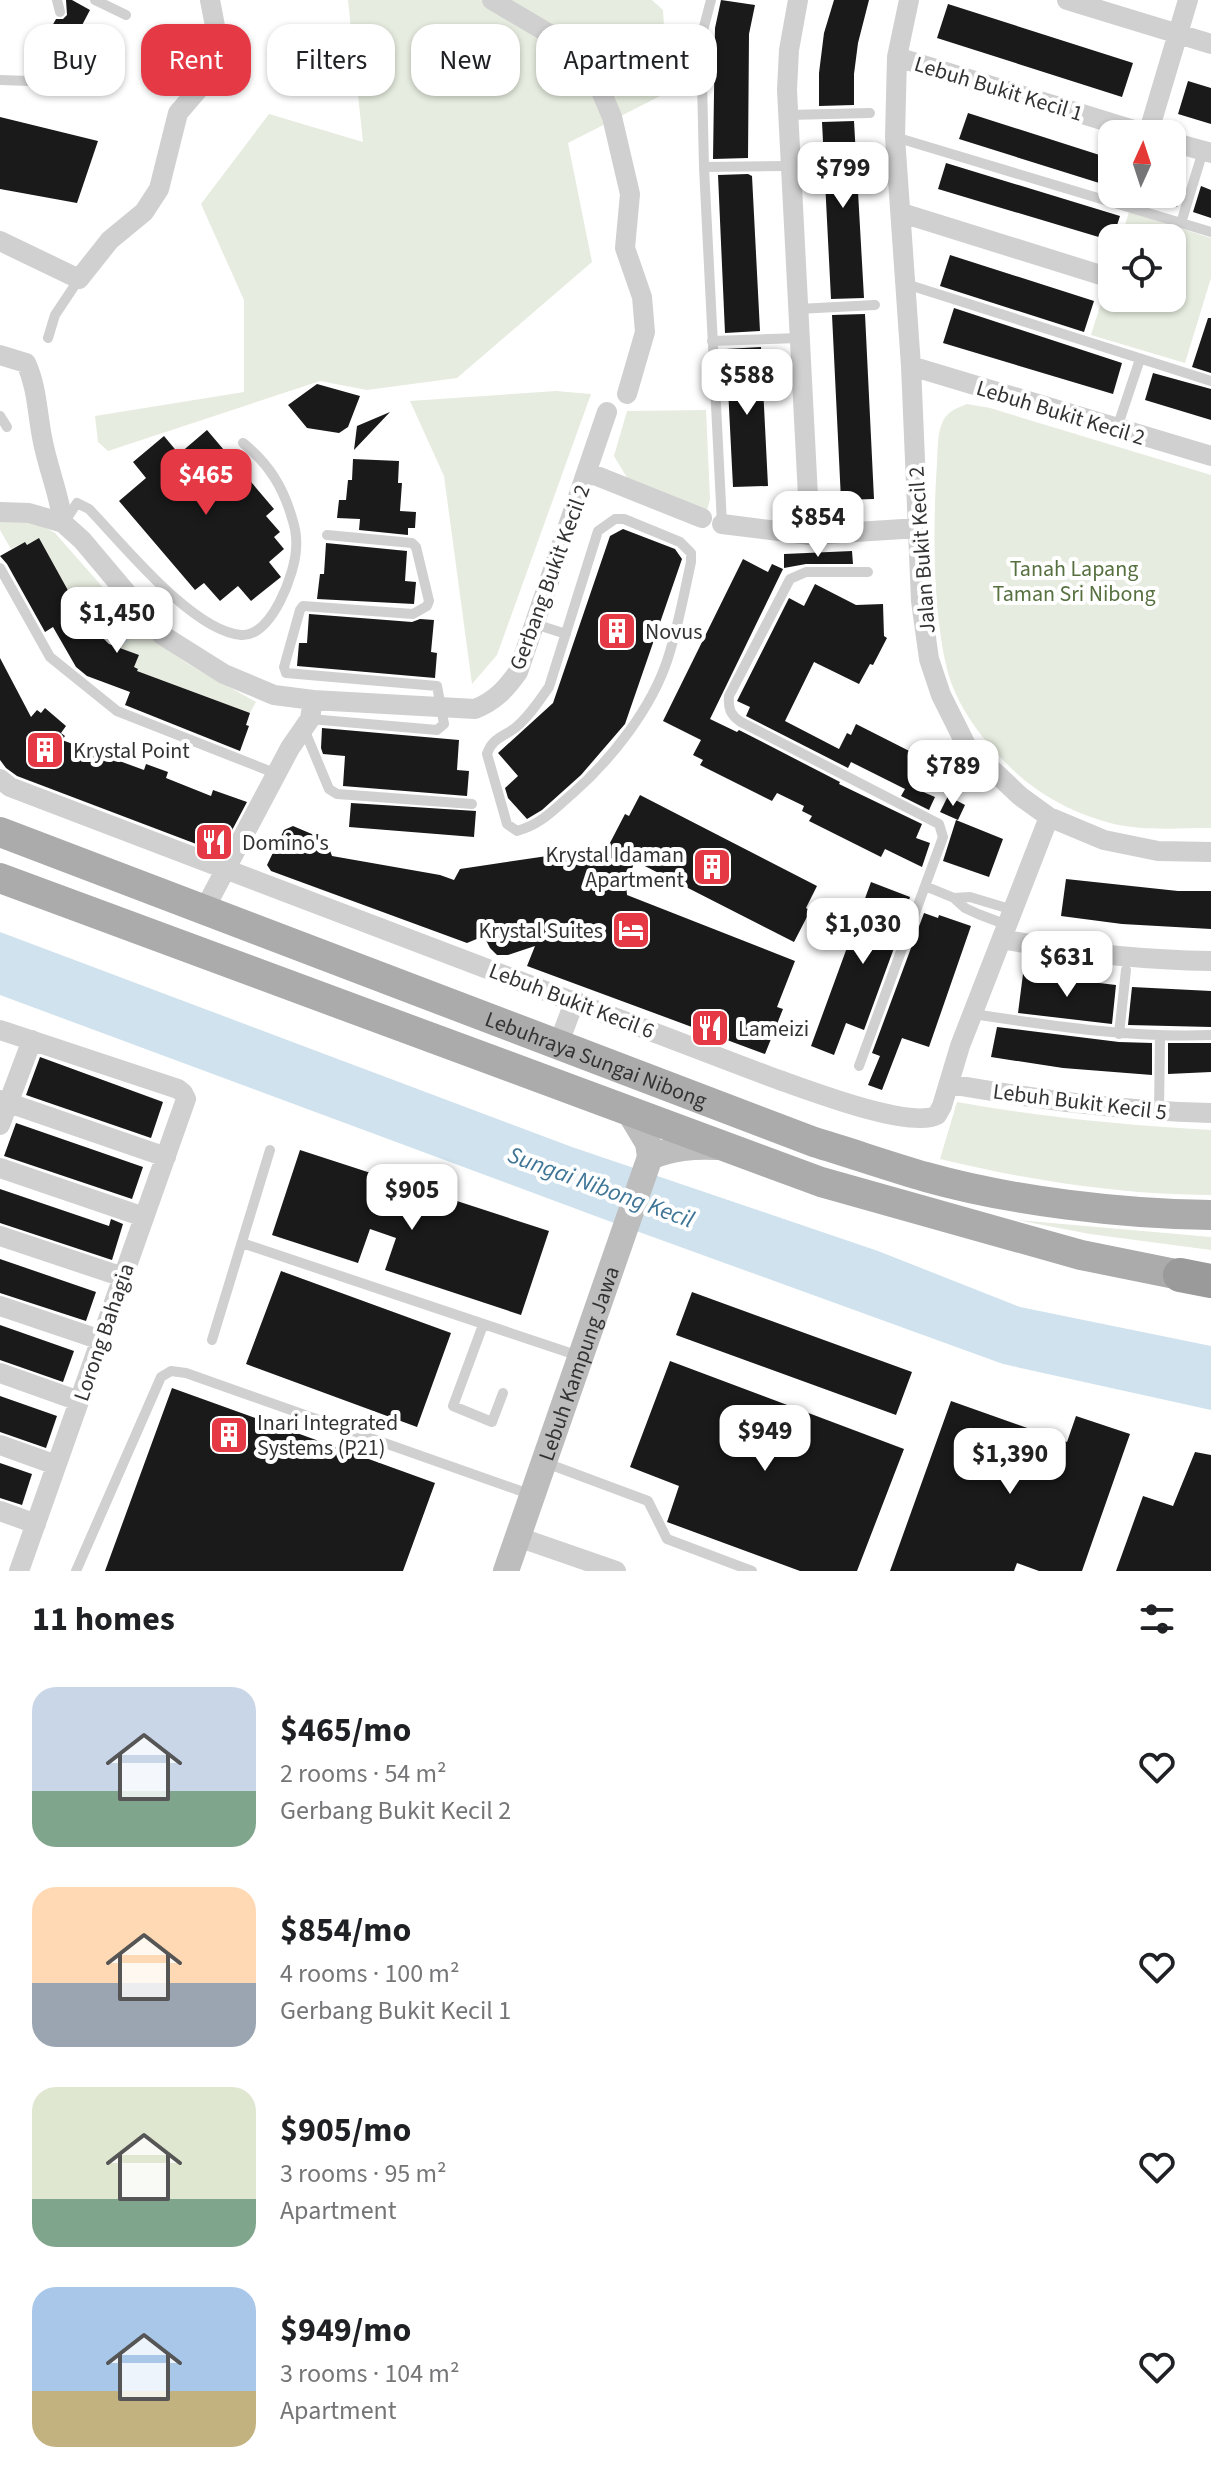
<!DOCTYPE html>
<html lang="en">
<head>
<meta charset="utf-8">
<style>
	:root { --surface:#fff; --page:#f6f6f6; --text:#202124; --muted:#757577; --accent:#e63946 }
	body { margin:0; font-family:"Source Sans 3",sans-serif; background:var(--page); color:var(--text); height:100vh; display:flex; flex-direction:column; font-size:30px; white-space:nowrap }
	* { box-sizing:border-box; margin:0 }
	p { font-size:26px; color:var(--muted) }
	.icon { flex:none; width:44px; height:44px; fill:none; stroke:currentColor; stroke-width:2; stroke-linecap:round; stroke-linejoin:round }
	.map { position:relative; height:1571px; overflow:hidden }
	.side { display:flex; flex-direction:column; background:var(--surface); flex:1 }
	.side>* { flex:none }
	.banner { position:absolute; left:24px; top:24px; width:800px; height:72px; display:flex; gap:16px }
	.needle { width:52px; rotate:3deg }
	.buttons { position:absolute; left:1098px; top:120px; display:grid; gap:16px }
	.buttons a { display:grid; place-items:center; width:88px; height:88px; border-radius:16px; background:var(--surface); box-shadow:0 2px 6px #0004; font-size:40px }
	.price { position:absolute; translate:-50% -68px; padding:0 18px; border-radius:16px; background:#fff; color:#222; font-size:26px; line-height:52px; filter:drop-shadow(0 2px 4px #0008) }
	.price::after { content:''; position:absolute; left:50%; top:48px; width:24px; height:18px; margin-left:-12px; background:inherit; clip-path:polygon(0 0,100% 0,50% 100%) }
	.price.selected { background:var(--accent); color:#fff }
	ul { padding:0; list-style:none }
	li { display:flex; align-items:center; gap:24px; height:200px; padding:0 32px }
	li span { display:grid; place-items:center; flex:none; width:224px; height:160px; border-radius:24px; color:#555 }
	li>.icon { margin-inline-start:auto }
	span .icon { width:96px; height:96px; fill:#fffc; stroke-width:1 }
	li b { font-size:34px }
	h2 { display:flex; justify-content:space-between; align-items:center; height:96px; padding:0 32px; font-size:34px }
	.chip { padding:0 28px; border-radius:24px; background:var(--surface); box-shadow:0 2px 6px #0004; font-size:28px; line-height:72px }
	.chip.selected { background:var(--accent); color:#fff }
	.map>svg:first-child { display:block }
	.green { fill:#e6ecdf }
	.water { fill:#cfe2ee }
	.building { fill:#1a1a1a }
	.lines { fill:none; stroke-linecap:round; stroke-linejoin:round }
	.lane { stroke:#d0d0d0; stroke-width:10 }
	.street { stroke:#d0d0d0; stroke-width:20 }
	.secondary { stroke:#bdbdbd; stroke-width:26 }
	.primary { stroke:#ababab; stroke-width:30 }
	.highway { stroke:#9a9a9a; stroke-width:34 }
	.labels { text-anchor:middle; stroke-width:8; stroke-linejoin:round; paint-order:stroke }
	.street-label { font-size:22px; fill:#333; stroke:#fff }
	.park-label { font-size:22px; fill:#56703f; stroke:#fff }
	.poi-label { font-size:22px; fill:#333; stroke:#fff; text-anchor:start }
	.water-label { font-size:24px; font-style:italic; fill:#3f7597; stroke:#fff }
</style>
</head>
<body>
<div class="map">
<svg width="1211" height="1571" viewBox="0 0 1211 1571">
	<rect width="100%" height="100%" fill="#fff"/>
	<path class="green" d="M 348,0 L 652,0 L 663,10 L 668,92 L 568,143 L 592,262 L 457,378 L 367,390 L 320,381 L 108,451 L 98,442 L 95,416 L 244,392 L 244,300 L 201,204 L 269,114 L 363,142 Z
		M 1129,212 L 1211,238 L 1211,278 L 1185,363 L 1091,335 L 1112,267 L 1112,298 L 1172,298 L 1172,238 L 1121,238 Z
		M 556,391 L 591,394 L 497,655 L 472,684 L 444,476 L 410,401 Z
		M 967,404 L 990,408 L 1211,475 L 1211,828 C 1180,828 1144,831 1114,824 C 1077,815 1040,796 1013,770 C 984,742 957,708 947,669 C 932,608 933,525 937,463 C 938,449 937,433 943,421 C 948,411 957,408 967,404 Z
		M 706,410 L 710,499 L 707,511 L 629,481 L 614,456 L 627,411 Z
		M 0,520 C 20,522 37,522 55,533 L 144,634 L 190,665 L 256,702 L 250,713 L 145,674 L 132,686 L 138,669 L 134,667 L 139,655 C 104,642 104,640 86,609 L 76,614 L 76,604 L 39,539 L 27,545 L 25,542 L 11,549 L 0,530 Z
		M 957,1102 C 1041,1117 1125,1125 1211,1130 L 1211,1195 C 1121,1195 1027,1180 940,1159 Z
		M 1017,1220 L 1211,1237 L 1211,1250 L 1090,1234 Z"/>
	<path class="water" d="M 95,600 L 99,601 L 127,634 L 127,642 L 123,643 L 109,635 L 101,634 L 86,608 L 87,604 Z
		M 0,932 L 572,1147 L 878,1251 L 1020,1307 L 1211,1346 L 1211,1410 L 1003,1364 L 606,1220 L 0,995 Z"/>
	<path class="building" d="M 66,0 L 72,0 L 90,10 L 79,31 L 98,42 L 87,62 L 65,50 L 44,88 L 37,85 L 35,75 L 26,73 L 56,19 L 63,19 L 67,15 Z
		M 721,0 L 755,5 L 749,34 L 748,158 L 713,159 L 715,28 Z
		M 834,0 L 869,0 L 858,43 L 854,74 L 854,105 L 819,106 L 819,73 L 824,33 Z
		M 948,4 L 1133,63 L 1122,97 L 937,38 Z
		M 1188,81 L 1211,88 L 1211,124 L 1178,114 Z
		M 968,113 L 1112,159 L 1112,187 L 959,139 Z
		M 0,117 L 98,141 L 77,203 L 0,189 Z
		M 854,121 L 864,298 L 831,299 L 822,122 Z
		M 946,163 L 1120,216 L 1112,241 L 938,189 Z
		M 748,174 L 752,176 L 760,331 L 725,333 L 718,175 Z
		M 1172,177 L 1185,182 L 1177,207 L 1144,197 L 1145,194 L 1172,194 Z
		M 1201,186 L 1211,190 L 1211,218 L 1193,212 Z
		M 950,255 L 1094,301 L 1084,332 L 940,286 Z
		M 954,308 L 1122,363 L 1113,394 L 943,343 Z
		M 865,314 L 874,499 L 841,500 L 832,315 Z
		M 1208,318 L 1211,318 L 1211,373 L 1192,367 Z
		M 761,347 L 768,486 L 733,487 L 726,349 Z
		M 1153,373 L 1211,389 L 1211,420 L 1145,400 Z
		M 317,384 L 360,396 L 348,427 L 339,433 L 307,428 L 288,405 Z
		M 390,412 L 354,450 L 357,426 Z
		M 207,430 L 274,509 L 266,516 L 280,532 L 274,537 L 284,549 L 269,562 L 281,577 L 251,601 L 238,586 L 220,601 L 204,583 L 195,590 L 119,501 L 146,478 L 133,462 L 164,436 L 179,454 Z
		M 353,459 L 399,461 L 398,483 L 402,483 L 400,511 L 416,512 L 415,528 L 408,528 L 408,535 L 359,530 L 360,519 L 337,518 L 339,500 L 346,500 L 348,480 L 352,480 Z
		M 623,529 L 675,549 L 682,559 L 625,724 L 581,775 L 542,810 L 527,819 L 508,798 L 505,788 L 518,776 L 498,753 L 553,703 L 610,536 Z
		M 39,538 L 80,612 L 86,608 L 103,638 L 109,644 L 139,655 L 134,667 L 138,669 L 137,671 L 250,713 L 246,725 L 249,726 L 240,751 L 125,705 L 130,692 L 87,676 L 76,667 L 53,627 L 45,632 L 7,564 L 0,556 L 25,542 L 27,545 Z
		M 326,543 L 407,551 L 405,581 L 416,582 L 414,604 L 317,599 L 320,574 L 324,574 Z
		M 852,551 L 853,564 L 806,564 L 784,568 L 784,554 Z
		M 743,559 L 768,572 L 772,564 L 783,569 L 710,719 L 737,732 L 739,730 L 840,782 L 839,784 L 922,824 L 916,838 L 930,843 L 922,867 L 885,849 L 881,857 L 809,821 L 812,816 L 802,811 L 804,806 L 777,793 L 772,801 L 700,765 L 703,760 L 693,755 L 701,740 L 663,721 Z
		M 815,584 L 856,605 L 883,604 L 884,636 L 887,638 L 873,665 L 870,664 L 859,684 L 814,662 L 785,721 L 839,749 L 847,733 L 851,735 L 856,724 L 931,762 L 925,772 L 930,774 L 921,791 L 935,797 L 929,810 L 901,796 L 905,789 L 851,762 L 848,768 L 746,716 L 750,707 L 737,701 L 789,598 L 804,606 Z
		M 309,614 L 412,622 L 420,619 L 434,620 L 431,652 L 437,653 L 435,678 L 297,666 L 299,643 L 307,643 Z
		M 0,658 L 31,717 L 37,710 L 41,713 L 45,708 L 66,726 L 61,733 L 65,736 L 62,740 L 144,770 L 146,764 L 168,772 L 166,778 L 211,796 L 213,790 L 247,802 L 220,853 L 17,776 L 6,768 L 0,760 Z
		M 322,728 L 459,740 L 457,770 L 469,771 L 467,796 L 343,786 L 345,756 L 323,754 L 321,748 Z
		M 640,795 L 817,886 L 806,908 L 810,911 L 794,942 L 635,861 L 626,884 L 627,895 L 795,961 L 777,1007 L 783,1009 L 765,1054 L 527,966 L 535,946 L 508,955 L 497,955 L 490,948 L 484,936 L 467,943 L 271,871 L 267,865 L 284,830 L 293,826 L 326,840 L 332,856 L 440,875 L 454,880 L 460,869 L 554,855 L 572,862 L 583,858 L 599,864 L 625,814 L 629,816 Z
		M 948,796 L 965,805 L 958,820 L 940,812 Z
		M 351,803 L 476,811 L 474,837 L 349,827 Z
		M 956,820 L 1003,839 L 989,877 L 943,861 Z
		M 1066,879 L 1178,891 L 1211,891 L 1211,929 L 1122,924 L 1061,916 Z
		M 871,882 L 910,897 L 907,906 L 909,907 L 864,1030 L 846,1023 L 834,1055 L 811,1046 Z
		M 924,913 L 938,918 L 939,915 L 971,926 L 929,1047 L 902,1038 L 882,1090 L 868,1085 L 880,1056 L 872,1053 Z
		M 1023,974 L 1116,985 L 1112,1024 L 1018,1013 Z
		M 1132,987 L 1211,991 L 1211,1027 L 1128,1025 Z
		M 997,1027 L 1119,1042 L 1152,1043 L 1152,1075 L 1063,1068 L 991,1057 Z
		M 1168,1043 L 1211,1043 L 1211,1072 L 1168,1074 Z
		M 40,1057 L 163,1102 L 151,1138 L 26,1095 Z
		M 16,1123 L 143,1167 L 132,1199 L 4,1156 Z
		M 300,1150 L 549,1231 L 521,1315 L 385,1270 L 396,1238 L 370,1229 L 358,1263 L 272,1235 Z
		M 0,1189 L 109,1226 L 111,1219 L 123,1224 L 112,1260 L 0,1223 Z
		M 0,1259 L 96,1292 L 86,1321 L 0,1293 Z
		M 281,1271 L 451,1333 L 417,1427 L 246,1364 Z
		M 692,1292 L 912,1372 L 896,1415 L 676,1335 Z
		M 0,1325 L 74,1351 L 63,1382 L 0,1360 Z
		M 670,1361 L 904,1449 L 857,1571 L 800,1571 L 667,1522 L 679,1486 L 630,1467 Z
		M 172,1388 L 435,1483 L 403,1571 L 105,1571 Z
		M 0,1396 L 57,1416 L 46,1448 L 0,1432 Z
		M 951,1401 L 1067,1442 L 1076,1416 L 1130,1434 L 1082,1571 L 1039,1571 L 1017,1563 L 1014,1571 L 890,1571 Z
		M 1195,1452 L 1211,1455 L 1211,1571 L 1116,1571 L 1143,1496 L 1173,1506 Z
		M 0,1463 L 32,1474 L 22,1505 L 0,1498 Z"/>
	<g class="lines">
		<path class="lane" d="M 57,0 L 60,12
			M 95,0 L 126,15
			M 711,0 L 701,38 L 704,167 L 722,524
			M 0,80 L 30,81
			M 788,115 L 870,113
			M 895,137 L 1211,232
			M 704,167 L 790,166
			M 1181,223 L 1203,151
			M 906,284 L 1211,381
			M 798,309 L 875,305
			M 48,338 L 55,315 L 79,279
			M 712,341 L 799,338
			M 0,416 L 7,427
			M 1117,428 L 1140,359
			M 615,519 L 624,519 L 680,542 L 691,553 L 691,562 C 684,594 678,627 668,658 C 652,708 611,760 572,794 C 553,810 542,824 517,831 L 507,824 L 487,754 C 492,738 503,737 515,728 C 529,717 539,701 549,687 L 598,531 Z
			M 65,521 L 77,503 L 89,509 C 123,544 192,631 241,635 C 272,637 295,573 296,549 C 297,539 295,527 292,518 C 283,487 269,464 243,443
			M 0,568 L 50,657 L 117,711 L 277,774
			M 535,624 L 566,634
			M 310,719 L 437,730 L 444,724 L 437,686 L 286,673 L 284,667 L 300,610 L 303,606 L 413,614 L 427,606 L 429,601 L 416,547 L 412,543 L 327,535
			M 304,729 L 329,789 L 337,794 L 472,804
			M 925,886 L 954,898 L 965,908 L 978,914 L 1007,925
			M 954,898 L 970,897 L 1013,910
			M 973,1014 C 1053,1026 1130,1038 1211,1035
			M 1119,1034 L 1126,970
			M 859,1066 L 943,837 L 939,824 L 741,722 C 730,715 728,708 729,696 L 790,579 L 806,572 L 868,572
			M 1159,1112 L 1160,1037
			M 242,1243 L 579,1356
			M 483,1325 L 453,1406 L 492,1422 L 503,1393
			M 212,1340 L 270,1150
			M 546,1463 L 648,1501 L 667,1539 L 752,1571
			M 76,1571 L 161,1377 L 171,1371 L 186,1373 L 532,1495"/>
		<path class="street" d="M 492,0 L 558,39 L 592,70 L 612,117 L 630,194 L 625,248 L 642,297 L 645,332 L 627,394
			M 798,0 L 789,50 L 787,90 L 810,535
			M 909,0 L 897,57 L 895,137 L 911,366 L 921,601 L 929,659 L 941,695 L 966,745 L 1020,796 L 1049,817 L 1104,840 L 1158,851 L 1211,852
			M 1067,0 L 1211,44
			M 897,57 L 1147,134
			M 1148,134 L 1188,0
			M 1172,142 L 1211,153
			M 902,213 L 1107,277
			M 0,241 L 79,279 L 110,240 L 144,212 L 159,189 L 178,113 L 209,77 L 220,52 L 210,0
			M 0,355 L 26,363 C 37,387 37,411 42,437 C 47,466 59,493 63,523
			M 911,366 L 1211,456
			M 587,472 L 702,518
			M 0,512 L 29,513 L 63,523 L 82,540 L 162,635 L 224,674 L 274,695 L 313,700 L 475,709 C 495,701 506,689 518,672 L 607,412
			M 722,524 L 810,535 L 918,528
			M 0,779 L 10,787 L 771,1077 C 803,1088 909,1130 937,1115 L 942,1106 L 960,1046 L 1049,817
			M 204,910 L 290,748 L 310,719 L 313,700
			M 1002,939 C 1071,952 1141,960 1211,961
			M 0,1030 L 178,1089 L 183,1093 L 186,1099 L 19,1571
			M 558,1045 L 575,1000
			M 949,1084 C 1037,1099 1121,1111 1211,1113
			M 0,1100 L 166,1157
			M 0,1125 L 32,1040
			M 0,1168 L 144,1217
			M 0,1236 L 123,1277
			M 0,1306 L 101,1340
			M 0,1373 L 79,1401
			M 0,1445 L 56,1465
			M 0,1511 L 36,1524
			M 518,1537 L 616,1571"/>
		<g class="secondary">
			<path d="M 650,1157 C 673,1148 692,1146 716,1147"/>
			<path id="s1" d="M 506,1571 L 650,1157 L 648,1143 L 630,1113"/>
		</g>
		<g class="primary">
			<path id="s2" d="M 0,832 L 814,1142 C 851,1153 888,1166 926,1177 C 1011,1201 1122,1214 1211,1215"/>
			<path d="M 0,878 L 821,1182 L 1081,1255 L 1180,1275"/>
		</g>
		<path class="highway" d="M 1180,1275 L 1211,1281"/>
	</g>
	<defs>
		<symbol id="building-square" viewBox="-11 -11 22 22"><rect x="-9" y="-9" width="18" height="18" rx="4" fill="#e63946" stroke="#fff"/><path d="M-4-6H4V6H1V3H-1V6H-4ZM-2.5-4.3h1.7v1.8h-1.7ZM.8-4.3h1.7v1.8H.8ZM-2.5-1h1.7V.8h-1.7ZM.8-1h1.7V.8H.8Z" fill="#fff"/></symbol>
		<symbol id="restaurant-square" viewBox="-11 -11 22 22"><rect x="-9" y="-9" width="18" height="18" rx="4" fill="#e63946" stroke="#fff"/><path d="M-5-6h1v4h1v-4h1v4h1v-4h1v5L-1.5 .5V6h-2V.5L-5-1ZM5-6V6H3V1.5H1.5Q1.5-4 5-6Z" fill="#fff"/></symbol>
		<symbol id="hotel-square" viewBox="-11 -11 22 22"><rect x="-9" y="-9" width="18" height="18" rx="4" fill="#e63946" stroke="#fff"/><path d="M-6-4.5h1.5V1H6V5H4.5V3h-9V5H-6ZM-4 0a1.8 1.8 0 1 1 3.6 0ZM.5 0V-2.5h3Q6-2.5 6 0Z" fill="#fff"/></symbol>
	</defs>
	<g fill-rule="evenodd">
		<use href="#building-square" x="595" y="609" width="44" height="44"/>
		<use href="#building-square" x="23" y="728" width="44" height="44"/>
		<use href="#restaurant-square" x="192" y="820" width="44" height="44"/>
		<use href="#building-square" x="690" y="845" width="44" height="44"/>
		<use href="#hotel-square" x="609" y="908" width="44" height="44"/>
		<use href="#restaurant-square" x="688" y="1006" width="44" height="44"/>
		<use href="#building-square" x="207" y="1413" width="44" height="44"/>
	</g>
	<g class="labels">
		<g class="street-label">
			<text transform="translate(999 88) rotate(17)" y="8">Lebuh Bukit Kecil 1</text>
			<text transform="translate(1061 412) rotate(17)" y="8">Lebuh Bukit Kecil 2</text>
			<text transform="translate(921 550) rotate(-94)" y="8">Jalan Bukit Kecil 2</text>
			<text transform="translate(549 577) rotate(-70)" y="8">Gerbang Bukit Kecil 2</text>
			<text transform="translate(572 1000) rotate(21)" y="8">Lebuh Bukit Kecil 6</text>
			<text dy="8" stroke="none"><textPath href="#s2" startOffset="638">Lebuhraya Sungai Nibong</textPath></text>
			<text transform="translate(1080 1101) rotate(7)" y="8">Lebuh Bukit Kecil 5</text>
			<text transform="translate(103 1332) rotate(-71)" y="8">Lorong Bahagia</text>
			<text dy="8" stroke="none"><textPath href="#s1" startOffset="220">Lebuh Kampung Jawa</textPath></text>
		</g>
		<g class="park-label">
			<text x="1074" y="576">Tanah Lapang<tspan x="1074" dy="25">Taman Sri Nibong</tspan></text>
		</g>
		<g class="poi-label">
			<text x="645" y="639">Novus</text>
			<text x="73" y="758">Krystal Point</text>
			<text x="242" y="850">Domino's</text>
			<text x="684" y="862" text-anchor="end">Krystal Idaman<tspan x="684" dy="25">Apartment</tspan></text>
			<text x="603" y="938" text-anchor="end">Krystal Suites</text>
			<text x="738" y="1036">Lameizi</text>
			<text x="257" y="1430">Inari Integrated<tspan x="257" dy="25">Systems (P21)</tspan></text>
		</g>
		<g class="water-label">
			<text transform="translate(601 1187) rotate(20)" y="8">Sungai Nibong Kecil</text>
		</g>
	</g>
</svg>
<div class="buttons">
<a><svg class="needle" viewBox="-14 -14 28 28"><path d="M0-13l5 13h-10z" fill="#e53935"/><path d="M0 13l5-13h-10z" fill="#757577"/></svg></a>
<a><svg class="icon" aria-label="locate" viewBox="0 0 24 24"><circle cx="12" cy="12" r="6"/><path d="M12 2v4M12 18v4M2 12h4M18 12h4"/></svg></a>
</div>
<b class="price" style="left:843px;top:210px">$799</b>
<b class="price" style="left:747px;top:417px">$588</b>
<b class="price selected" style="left:206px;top:517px">$465</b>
<b class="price" style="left:818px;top:559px">$854</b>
<b class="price" style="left:117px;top:655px">$1,450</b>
<b class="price" style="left:953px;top:808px">$789</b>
<b class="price" style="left:863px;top:966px">$1,030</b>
<b class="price" style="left:1067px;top:999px">$631</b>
<b class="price" style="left:412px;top:1232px">$905</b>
<b class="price" style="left:765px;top:1473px">$949</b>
<b class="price" style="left:1010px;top:1496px">$1,390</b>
<div class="banner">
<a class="chip">Buy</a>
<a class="chip selected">Rent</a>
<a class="chip">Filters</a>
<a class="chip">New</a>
<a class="chip">Apartment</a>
</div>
</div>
<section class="side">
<h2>11 homes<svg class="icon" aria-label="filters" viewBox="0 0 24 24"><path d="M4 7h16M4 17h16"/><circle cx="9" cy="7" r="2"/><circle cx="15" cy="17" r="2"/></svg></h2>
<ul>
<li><span style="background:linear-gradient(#c9d6e8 65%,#7fa58c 0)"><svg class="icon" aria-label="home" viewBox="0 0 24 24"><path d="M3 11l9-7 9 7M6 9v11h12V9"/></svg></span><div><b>$465/mo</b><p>2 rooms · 54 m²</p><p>Gerbang Bukit Kecil 2</p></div><svg class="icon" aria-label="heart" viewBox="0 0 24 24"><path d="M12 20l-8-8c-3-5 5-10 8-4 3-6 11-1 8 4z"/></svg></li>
<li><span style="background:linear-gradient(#ffd9b3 60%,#9aa5b1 0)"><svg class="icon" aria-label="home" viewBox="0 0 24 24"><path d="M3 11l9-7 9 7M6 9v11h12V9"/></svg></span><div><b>$854/mo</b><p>4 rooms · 100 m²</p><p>Gerbang Bukit Kecil 1</p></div><svg class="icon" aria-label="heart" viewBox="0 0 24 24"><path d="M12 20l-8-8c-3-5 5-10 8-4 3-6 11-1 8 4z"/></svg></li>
<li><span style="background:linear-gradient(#dfe7d0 70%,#7fa58c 0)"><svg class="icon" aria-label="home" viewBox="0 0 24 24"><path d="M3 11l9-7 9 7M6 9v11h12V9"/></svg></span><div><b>$905/mo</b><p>3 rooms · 95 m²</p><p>Apartment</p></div><svg class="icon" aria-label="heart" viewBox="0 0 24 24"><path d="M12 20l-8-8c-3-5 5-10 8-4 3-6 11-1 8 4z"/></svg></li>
<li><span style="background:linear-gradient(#a9c7e8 65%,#c2b280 0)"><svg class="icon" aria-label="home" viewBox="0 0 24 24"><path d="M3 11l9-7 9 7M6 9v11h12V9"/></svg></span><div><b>$949/mo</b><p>3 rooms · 104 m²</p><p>Apartment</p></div><svg class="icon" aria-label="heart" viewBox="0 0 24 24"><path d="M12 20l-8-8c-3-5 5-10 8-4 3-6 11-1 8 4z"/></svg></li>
</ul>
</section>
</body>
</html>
